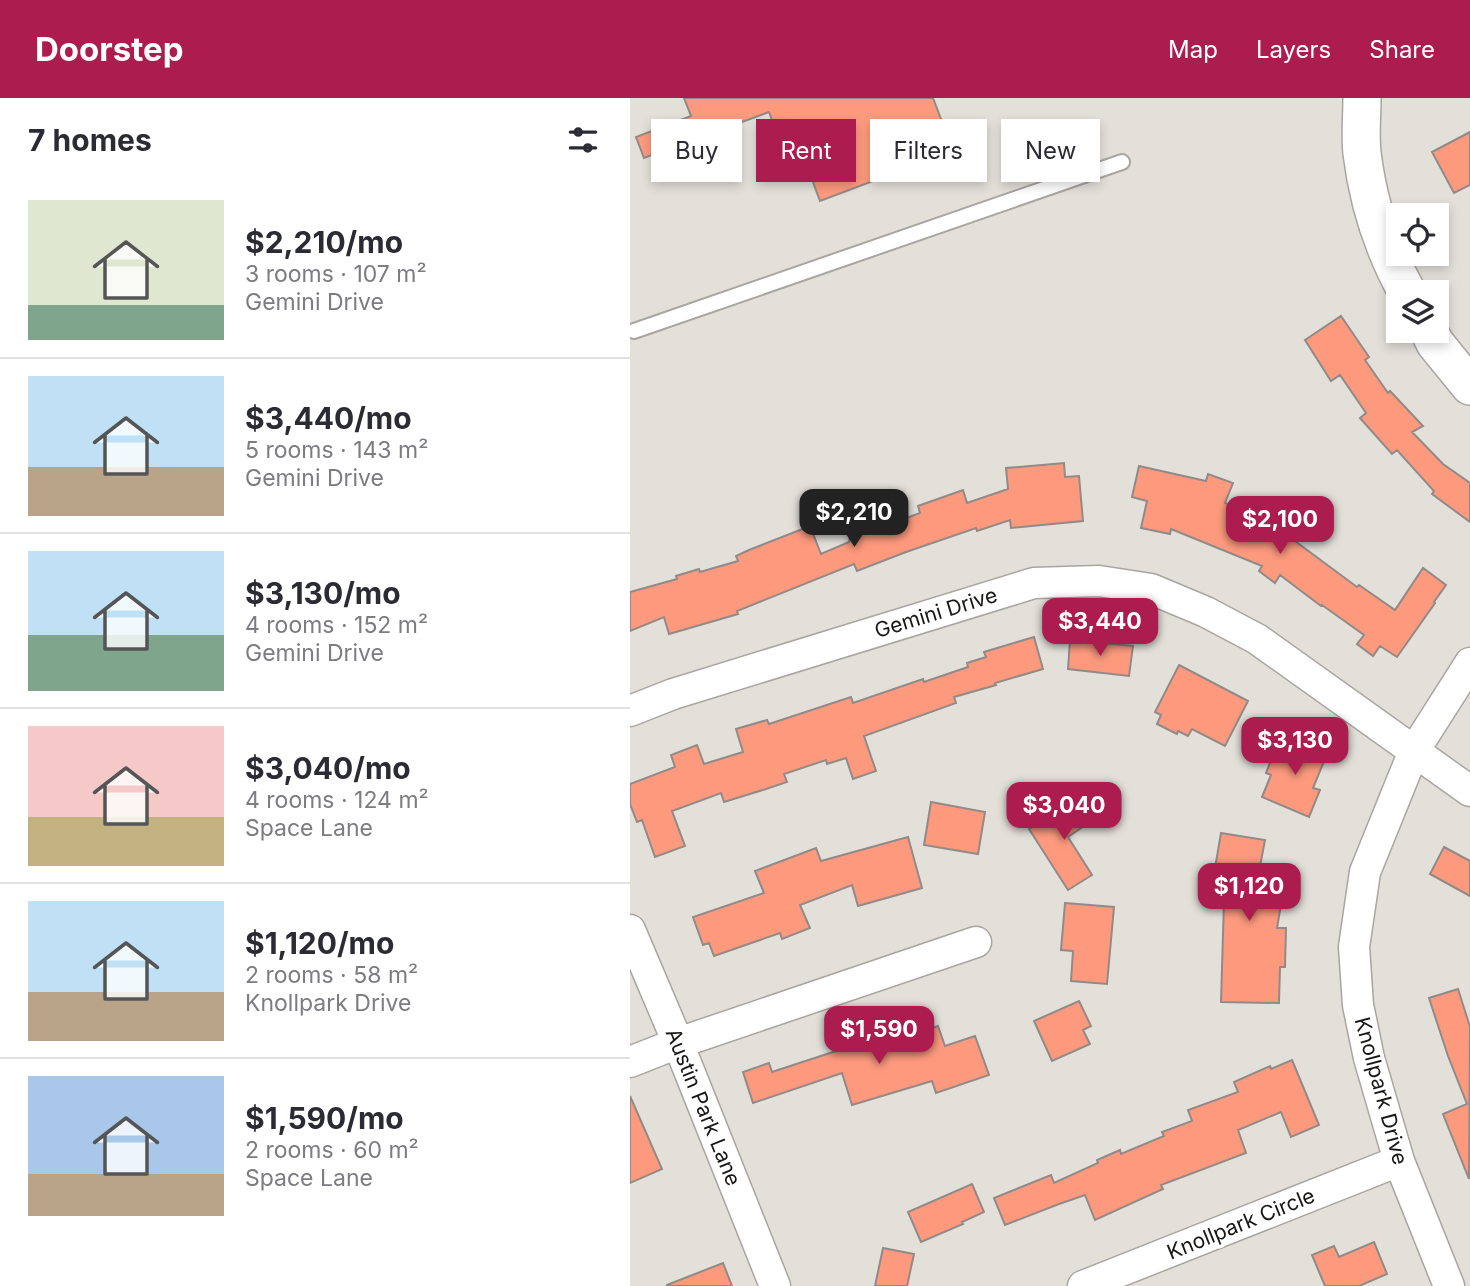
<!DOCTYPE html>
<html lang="en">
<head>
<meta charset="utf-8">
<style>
	:root { --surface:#fff; --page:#f2f2f3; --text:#2b2b33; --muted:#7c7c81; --line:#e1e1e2; --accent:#ad1c4f }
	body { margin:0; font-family:Inter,sans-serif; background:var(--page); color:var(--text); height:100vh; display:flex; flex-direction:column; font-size:26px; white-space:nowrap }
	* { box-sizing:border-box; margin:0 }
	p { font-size:23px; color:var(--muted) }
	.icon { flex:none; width:38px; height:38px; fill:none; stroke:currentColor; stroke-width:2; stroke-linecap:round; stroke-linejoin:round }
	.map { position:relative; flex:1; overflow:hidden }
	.panel { display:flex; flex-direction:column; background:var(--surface); width:630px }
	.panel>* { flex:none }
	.banner { position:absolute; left:21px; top:21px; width:665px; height:63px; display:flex; gap:14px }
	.tools { position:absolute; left:756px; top:105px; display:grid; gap:14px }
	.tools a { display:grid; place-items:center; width:63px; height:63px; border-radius:0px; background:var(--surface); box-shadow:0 4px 10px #0003; font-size:35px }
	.price { position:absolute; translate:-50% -60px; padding:0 16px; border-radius:14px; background:var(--accent); color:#fff; font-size:23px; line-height:46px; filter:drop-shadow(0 2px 4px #0008) }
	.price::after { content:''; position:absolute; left:50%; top:42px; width:21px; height:16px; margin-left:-10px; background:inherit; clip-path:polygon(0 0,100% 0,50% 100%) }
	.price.on { background:#222; color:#fff }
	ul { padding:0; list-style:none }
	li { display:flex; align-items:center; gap:21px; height:175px; padding:0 28px }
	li+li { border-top:2px solid var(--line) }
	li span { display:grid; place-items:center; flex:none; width:196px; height:140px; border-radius:0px; color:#555 }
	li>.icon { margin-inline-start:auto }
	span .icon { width:84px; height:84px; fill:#fffc; stroke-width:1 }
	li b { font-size:30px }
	h2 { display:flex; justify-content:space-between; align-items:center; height:84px; padding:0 28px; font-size:30px }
	.chip { padding:0 24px; border-radius:0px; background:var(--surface); box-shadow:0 4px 10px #0003; font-size:24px; line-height:63px }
	.chip.on { background:var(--accent); color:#fff }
	header { display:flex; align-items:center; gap:42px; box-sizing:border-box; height:98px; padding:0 35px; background:var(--accent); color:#fff }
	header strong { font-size:33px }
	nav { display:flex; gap:38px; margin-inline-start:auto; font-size:24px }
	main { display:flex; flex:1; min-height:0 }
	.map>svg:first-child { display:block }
	.building { fill:#fd9a7e; stroke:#918a88; stroke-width:2 }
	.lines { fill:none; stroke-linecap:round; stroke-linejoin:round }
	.service-casing { stroke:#a9a5a0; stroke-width:18 }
	.minor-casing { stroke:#a9a5a0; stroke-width:33 }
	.tertiary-casing { stroke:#a9a5a0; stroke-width:40 }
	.service { stroke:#fff; stroke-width:14 }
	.minor { stroke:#fff; stroke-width:30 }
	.tertiary { stroke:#fff; stroke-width:37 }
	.labels { text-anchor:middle; stroke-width:7; stroke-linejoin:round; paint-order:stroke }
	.street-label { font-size:21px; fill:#181715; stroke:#fff }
</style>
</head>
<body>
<header>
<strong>Doorstep</strong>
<nav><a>Map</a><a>Layers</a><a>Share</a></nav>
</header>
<main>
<section class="panel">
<h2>7 homes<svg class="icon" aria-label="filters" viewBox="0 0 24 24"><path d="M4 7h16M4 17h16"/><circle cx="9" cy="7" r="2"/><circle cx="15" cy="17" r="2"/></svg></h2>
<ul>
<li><span style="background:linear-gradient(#dfe7d0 75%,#7fa58c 0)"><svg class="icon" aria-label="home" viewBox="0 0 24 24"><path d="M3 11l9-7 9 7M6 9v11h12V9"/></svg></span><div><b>$2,210/mo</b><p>3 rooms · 107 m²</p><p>Gemini Drive</p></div></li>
<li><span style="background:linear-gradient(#bfe0f5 65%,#b9a48a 0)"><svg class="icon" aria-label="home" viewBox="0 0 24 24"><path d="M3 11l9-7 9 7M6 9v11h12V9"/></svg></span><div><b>$3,440/mo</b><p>5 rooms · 143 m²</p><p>Gemini Drive</p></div></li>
<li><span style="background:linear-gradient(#bfe0f5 60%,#7fa58c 0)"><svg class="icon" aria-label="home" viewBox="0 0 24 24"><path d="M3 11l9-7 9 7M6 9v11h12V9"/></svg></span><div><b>$3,130/mo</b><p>4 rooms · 152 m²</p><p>Gemini Drive</p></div></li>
<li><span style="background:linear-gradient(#f6c9c9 65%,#c2b280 0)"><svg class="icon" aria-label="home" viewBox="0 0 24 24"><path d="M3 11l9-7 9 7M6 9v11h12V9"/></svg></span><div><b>$3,040/mo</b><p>4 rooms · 124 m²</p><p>Space Lane</p></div></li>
<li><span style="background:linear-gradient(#bfe0f5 65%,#b9a48a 0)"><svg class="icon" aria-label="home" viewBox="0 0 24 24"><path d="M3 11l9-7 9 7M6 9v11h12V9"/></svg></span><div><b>$1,120/mo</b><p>2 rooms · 58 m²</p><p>Knollpark Drive</p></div></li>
<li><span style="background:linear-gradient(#a9c7e8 70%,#b9a48a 0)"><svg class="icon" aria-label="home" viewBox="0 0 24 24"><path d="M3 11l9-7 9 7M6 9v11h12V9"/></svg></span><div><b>$1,590/mo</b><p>2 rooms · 60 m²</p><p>Space Lane</p></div></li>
</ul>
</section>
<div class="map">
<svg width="840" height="1188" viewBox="0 0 840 1188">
	<rect width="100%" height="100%" fill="#e3e0da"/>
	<path class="building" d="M 54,0 L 303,0 L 323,53 L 190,103 L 160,22 L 144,28 L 139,14 L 14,60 L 6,39 L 61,18 Z
		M 840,34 L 840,87 L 824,95 L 802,54 Z
		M 711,218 L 739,259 L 735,262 L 758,295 L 760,293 L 793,328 L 782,334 L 813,366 L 840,385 L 840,424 L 802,396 L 804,393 L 767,352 L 762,356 L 730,320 L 736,315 L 710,277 L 701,283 L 675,242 Z
		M 434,365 L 435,379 L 449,378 L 453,423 L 381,430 L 380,422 L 347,433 L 346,430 L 276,454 L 227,473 L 224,466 L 107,513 L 108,516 L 39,536 L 34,519 L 0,533 L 0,494 L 47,481 L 46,478 L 69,471 L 70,474 L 108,463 L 106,458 L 119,452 L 180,428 L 191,456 L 219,444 L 222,427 L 236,421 L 250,430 L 290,415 L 288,408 L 333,392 L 337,405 L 378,391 L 376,370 Z
		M 509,368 L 576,383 L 578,376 L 603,385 L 595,405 L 634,420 L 727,489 L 729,487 L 765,512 L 793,470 L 816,487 L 804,504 L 805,505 L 767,559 L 750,548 L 743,558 L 727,546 L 734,537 L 692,507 L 691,508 L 650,477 L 645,485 L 629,473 L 632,468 L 541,431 L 540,436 L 511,430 L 517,403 L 502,399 Z
		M 404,539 L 413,571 L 365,585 L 366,587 L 324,599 L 326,605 L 234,638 L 246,673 L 223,681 L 216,660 L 197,666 L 196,662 L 154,676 L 157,684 L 136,691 L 94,704 L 91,695 L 42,713 L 55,748 L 25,759 L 12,722 L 7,724 L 0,706 L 0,686 L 45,669 L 41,657 L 67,647 L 74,666 L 113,654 L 106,631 L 137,622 L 139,626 L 221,599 L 223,605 L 293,581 L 294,584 L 338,569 L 337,565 L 356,559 L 354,554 Z
		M 440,542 L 503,548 L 499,578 L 438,571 Z
		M 549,567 L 618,603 L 595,648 L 562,631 L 558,638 L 548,633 L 547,636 L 527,626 L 531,617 L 525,614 Z
		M 658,640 L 697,656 L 683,690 L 690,692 L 679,719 L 632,699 L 641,677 L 636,675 L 646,650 L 653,653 Z
		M 449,700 L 463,722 L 438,739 L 462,777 L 438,792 L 399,731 Z
		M 301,704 L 355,714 L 348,756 L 294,747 Z
		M 591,735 L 635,742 L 628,779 L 655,783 L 647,830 L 656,830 L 655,869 L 650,869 L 649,905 L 591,904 L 594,802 L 580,799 Z
		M 278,739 L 292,790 L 228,808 L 222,787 L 170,807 L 180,830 L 152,841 L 150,835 L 84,858 L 79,845 L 73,847 L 63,819 L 134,795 L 125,773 L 186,750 L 191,763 Z
		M 814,749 L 840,763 L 840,798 L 800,776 Z
		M 435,805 L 484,809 L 477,886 L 441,883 L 443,853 L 431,852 Z
		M 828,891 L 840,929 L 839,1081 L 813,1016 L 837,1006 L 818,958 L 799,900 Z
		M 449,903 L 461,928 L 453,932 L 460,946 L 422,963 L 404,923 Z
		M 268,927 L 272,940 L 308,928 L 315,948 L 345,938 L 359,977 L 306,995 L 302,983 L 222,1007 L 212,975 L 123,1005 L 113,974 L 139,965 L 142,974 L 206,953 L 204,947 Z
		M 662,962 L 689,1027 L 661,1039 L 651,1014 L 608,1032 L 616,1055 L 531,1087 L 533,1091 L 465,1122 L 455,1097 L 429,1106 L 375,1127 L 364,1100 L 421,1077 L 424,1085 L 468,1065 L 467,1062 L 490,1052 L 491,1056 L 534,1038 L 532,1034 L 562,1023 L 558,1012 L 608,994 L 604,984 L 640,968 L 641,971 Z
		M 0,998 L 32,1071 L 0,1085 Z
		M 342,1086 L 354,1114 L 332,1124 L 333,1126 L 291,1144 L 278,1114 Z
		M 744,1144 L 757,1176 L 729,1188 L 695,1188 L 682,1157 L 704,1148 L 709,1159 Z
		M 253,1150 L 284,1156 L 277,1188 L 245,1188 Z
		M 93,1165 L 102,1188 L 37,1188 L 37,1187 Z"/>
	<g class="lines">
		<defs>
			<path id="service" d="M 4,233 L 492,64"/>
			<path id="minor" d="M 0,613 L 43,596 L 404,485 L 469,483 L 521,491 L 576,514 L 627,541 L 840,693
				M 0,832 L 48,945 L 145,1188
				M 0,964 L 48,945 L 346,844
				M 453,1188 L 769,1063
				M 819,1188 L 769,1063 L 739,960 L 728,907 L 724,849 L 735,774 L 784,653 L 840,565"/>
			<path id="tertiary" d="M 732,0 C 732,18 730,37 732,55 C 738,104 753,151 777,194
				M 799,233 L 805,245 L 840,288"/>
		</defs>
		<use href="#service" class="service-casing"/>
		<use href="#minor" class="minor-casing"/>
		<use href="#tertiary" class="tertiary-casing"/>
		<use href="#service" class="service"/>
		<use href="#minor" class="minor"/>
		<use href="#tertiary" class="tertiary"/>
	</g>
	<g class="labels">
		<g class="street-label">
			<text transform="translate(306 515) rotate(-17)" y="7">Gemini Drive</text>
			<text transform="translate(751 993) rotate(75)" y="7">Knollpark Drive</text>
			<text transform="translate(73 1009) rotate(68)" y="7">Austin Park Lane</text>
			<text transform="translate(611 1126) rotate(-22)" y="7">Knollpark Circle</text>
		</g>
	</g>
</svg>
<div class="tools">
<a><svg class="icon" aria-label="locate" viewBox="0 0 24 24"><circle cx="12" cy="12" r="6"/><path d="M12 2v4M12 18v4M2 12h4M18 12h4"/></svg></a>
<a><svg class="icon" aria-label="layers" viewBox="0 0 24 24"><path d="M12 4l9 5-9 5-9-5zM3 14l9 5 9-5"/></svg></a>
</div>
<b class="price on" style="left:224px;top:451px">$2,210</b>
<b class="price" style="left:650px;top:458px">$2,100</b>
<b class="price" style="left:470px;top:560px">$3,440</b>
<b class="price" style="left:665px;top:679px">$3,130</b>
<b class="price" style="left:434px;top:744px">$3,040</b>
<b class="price" style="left:619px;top:825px">$1,120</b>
<b class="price" style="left:249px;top:968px">$1,590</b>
<div class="banner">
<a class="chip">Buy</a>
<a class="chip on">Rent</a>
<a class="chip">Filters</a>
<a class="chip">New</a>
</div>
</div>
</main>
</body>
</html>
